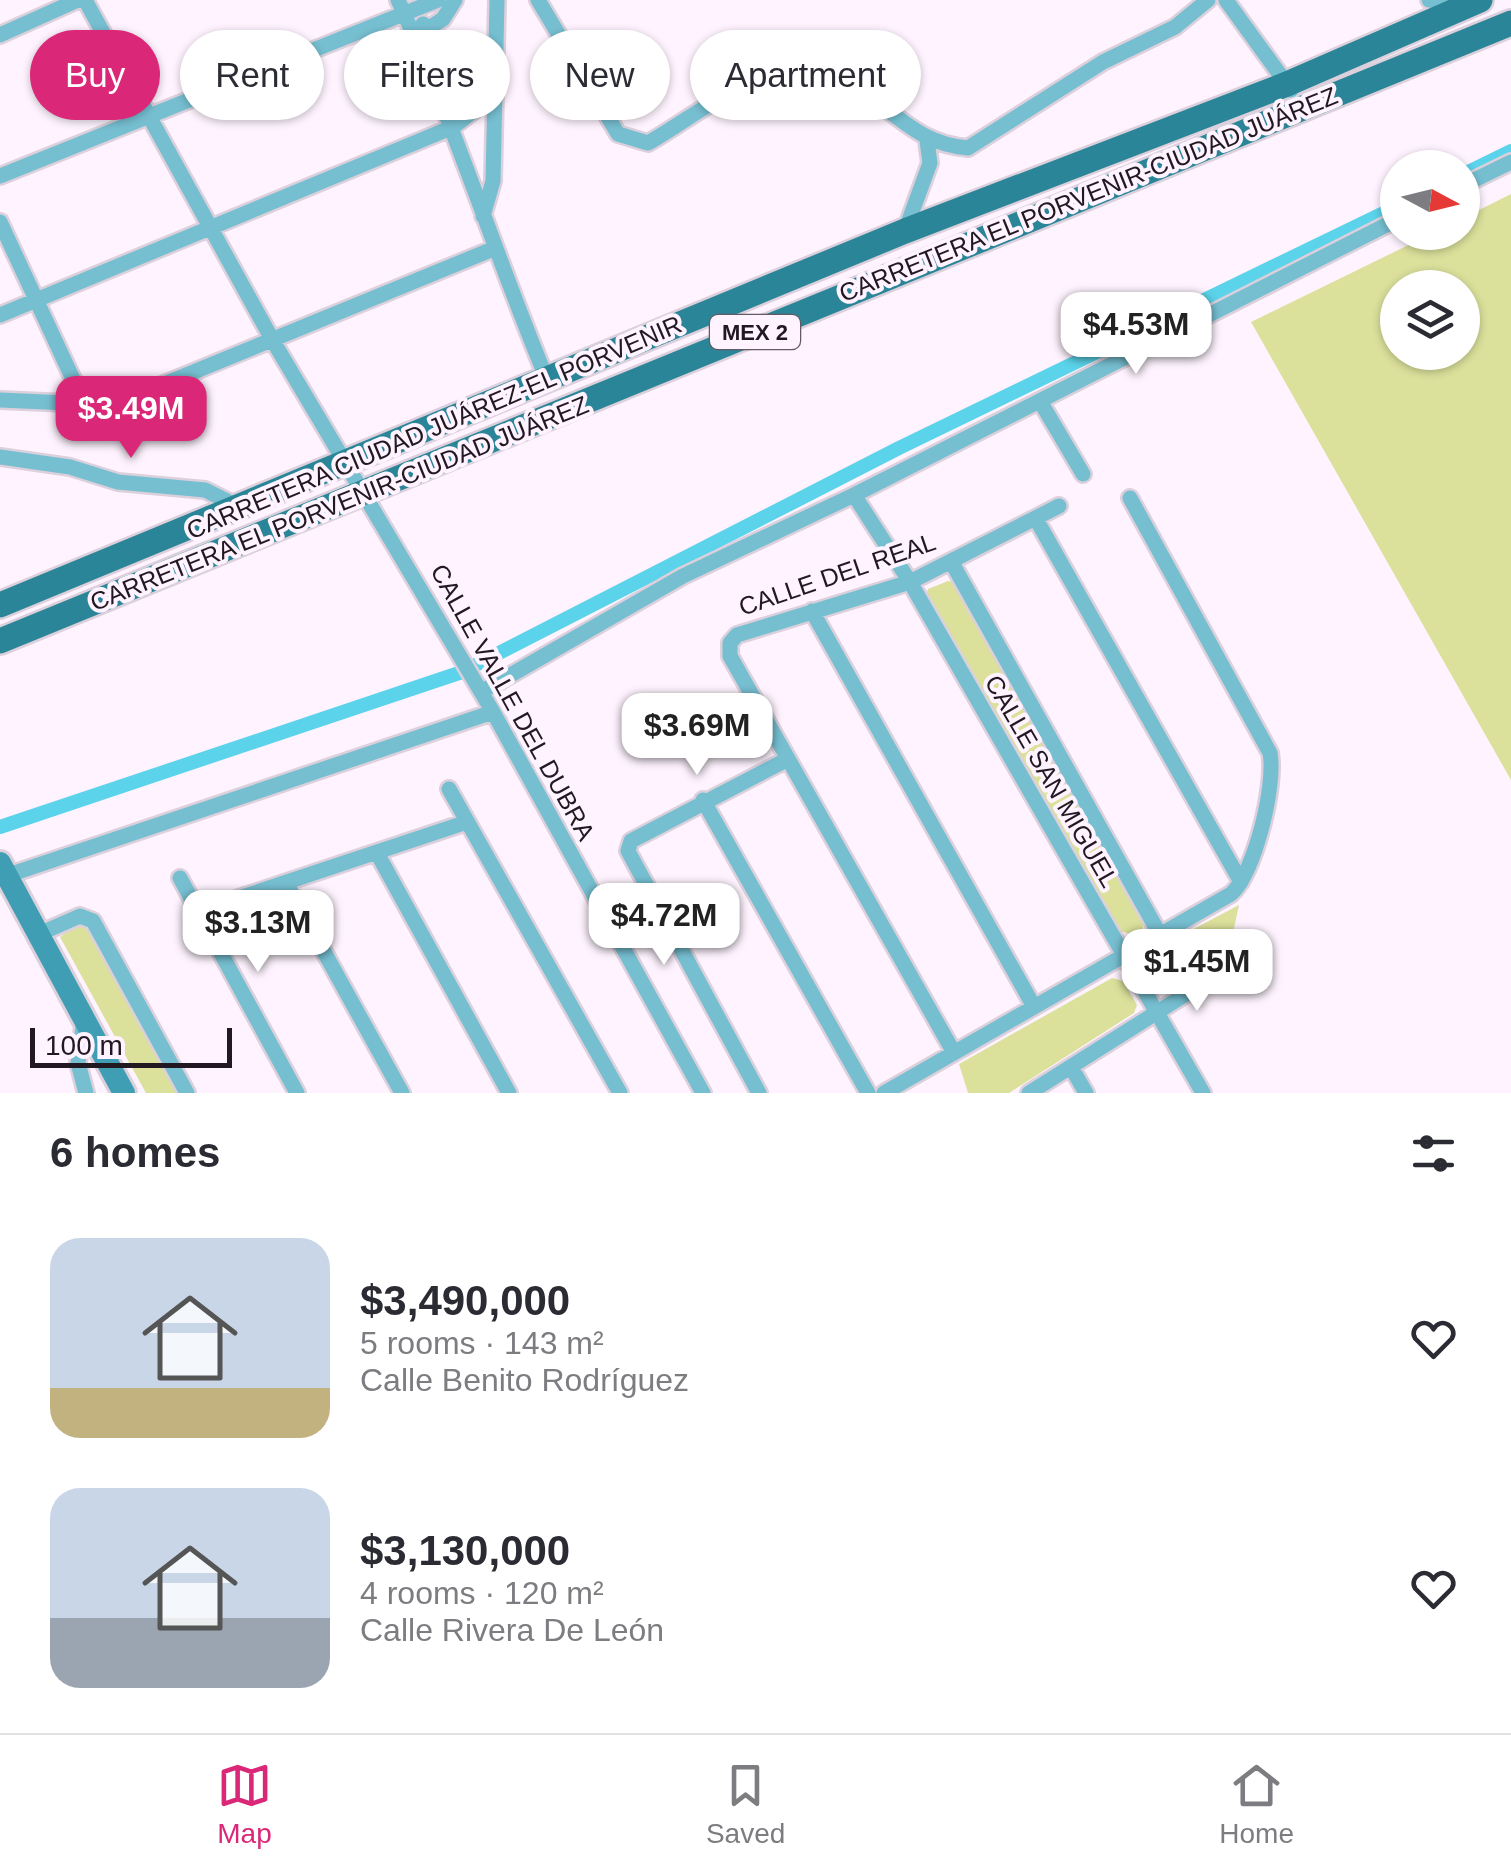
<!DOCTYPE html>
<html lang="en">
<head>
<meta charset="utf-8">
<style>
	:root { --surface:#fff; --page:#f2f2f3; --text:#2b2b33; --muted:#7c7c81; --line:#e1e1e2; --accent:#db2777 }
	body { margin:0; font-family:Helvetica,sans-serif; background:var(--page); color:var(--text); height:100vh; display:flex; flex-direction:column; font-size:38px; white-space:nowrap }
	* { box-sizing:border-box; margin:0 }
	p { font-size:32px; color:var(--muted) }
	.icon { flex:none; width:55px; height:55px; fill:none; stroke:currentColor; stroke-width:2; stroke-linecap:round; stroke-linejoin:round }
	.map { position:relative; height:1093px; overflow:hidden }
	.drawer { display:flex; flex-direction:column; background:var(--surface); flex:1 }
	.drawer>* { flex:none }
	.hud { position:absolute; left:30px; top:30px; width:1000px; height:90px; display:flex; gap:20px }
	.needle { width:65px; rotate:97deg }
	.tools { position:absolute; left:1380px; top:150px; display:grid; gap:20px }
	.tools a { display:grid; place-items:center; width:100px; height:100px; border-radius:50%; background:var(--surface); box-shadow:0 2px 8px #0004; font-size:50px }
	.scale { position:absolute; left:30px; bottom:25px; width:202px; box-sizing:border-box; padding-left:10px; border:5px solid #221822; border-top:0; font-size:28px; line-height:35px; white-space:nowrap; color:#221822; -webkit-text-stroke:8px #fef3fe; paint-order:stroke }
	.price { position:absolute; translate:-50% -85px; padding:0 22px; border-radius:20px; background:#fff; color:#222; font-size:32px; line-height:65px; filter:drop-shadow(0 2px 5px #0008) }
	.price::after { content:''; position:absolute; left:50%; top:60px; width:30px; height:22px; margin-left:-15px; background:inherit; clip-path:polygon(0 0,100% 0,50% 100%) }
	.price.selected { background:var(--accent); color:#fff }
	ul { padding:0; list-style:none }
	li { display:flex; align-items:center; gap:30px; height:250px; padding:0 50px }
	li span { display:grid; place-items:center; flex:none; width:280px; height:200px; border-radius:30px; color:#555 }
	li>.icon { margin-inline-start:auto }
	span .icon { width:120px; height:120px; fill:#fffc; stroke-width:1 }
	li b { font-size:42px }
	h2 { display:flex; justify-content:space-between; align-items:center; height:120px; padding:0 50px; font-size:42px }
	.pill { padding:0 35px; border-radius:45px; background:var(--surface); box-shadow:0 2px 8px #0004; font-size:35px; line-height:90px }
	.pill.selected { background:var(--accent); color:#fff }
	.tab-bar { display:flex; justify-content:space-around; align-items:center; height:140px; border-top:2px solid var(--line); background:var(--surface); font-size:28px; color:var(--muted) }
	.tab-bar a { display:grid; justify-items:center; gap:5px }
	.tab-bar .selected { color:var(--accent) }
	.map>svg:first-child { display:block }
	.green { fill:#dbe19b; fill-rule:evenodd }
	.lines { fill:none; stroke-linecap:round; stroke-linejoin:round }
	.canal { stroke:#5bd3ea; stroke-width:14 }
	.street-casing { stroke:#dbd0db; stroke-width:20 }
	.secondary-casing { stroke:#dbd0db; stroke-width:28 }
	.primary-casing { stroke:#dbd0db; stroke-width:30 }
	.street { stroke:#76bfd1; stroke-width:15 }
	.secondary { stroke:#409eb4; stroke-width:22 }
	.primary { stroke:#2b8598; stroke-width:25 }
	.labels { text-anchor:middle; stroke-width:8; stroke-linejoin:round; paint-order:stroke }
	.shield { fill:#fef3fe; stroke:#645a64; stroke-width:2.5 }
	.shield-label { font-size:22px; font-weight:bold; fill:#221822 }
	.street-label { font-size:25px; fill:#221822; stroke:#fef3fe }
</style>
</head>
<body>
<div class="map">
<svg width="1511" height="1093" viewBox="0 0 1511 1093">
	<rect width="100%" height="100%" fill="#fef3fe"/>
	<path class="green" d="M 1511,194 L 1511,780 L 1251,322 L 1433,233 L 1462,232 L 1463,218 ZM 1398,288 L 1462,288 L 1462,352 L 1398,352 Z
		M 948,581 L 958,583 L 1143,920 L 1143,930 L 1136,935 L 1119,931 L 926,595 L 928,589 Z
		M 1239,905 L 1228,956 L 1174,990 L 1157,994 L 1141,962 L 1148,953 Z
		M 77,924 L 91,929 L 181,1093 L 146,1093 L 60,937 Z
		M 1112,978 L 1123,981 L 1137,1005 L 1134,1013 L 1009,1093 L 968,1093 L 959,1064 Z"/>
	<g class="lines">
		<path class="canal" d="M 1462,175 L 1511,151
			M 0,827 L 462,672 L 899,448 L 1398,206"/>
		<defs>
			<path id="street" d="M 85,0 L 273,341 L 493,712 L 703,1093
				M 398,0 C 455,125 495,255 548,382
				M 538,0 L 618,134 L 648,143 C 696,116 763,58 822,70 C 845,74 863,91 881,105 C 910,127 930,145 968,148 L 1103,62 L 1175,27 L 1208,0
				M 1226,0 L 1291,90
				M 1429,0 L 1448,2
				M 423,24 L 429,28 L 443,19 L 455,0
				M 0,35 L 78,0
				M 0,176 L 438,0
				M 1462,186 L 1511,162
				M 483,216 L 493,181 L 497,0
				M 0,222 L 85,405
				M 905,231 L 930,163 L 927,141
				M 0,315 L 453,127 L 495,94 L 429,28
				M 0,400 L 113,405 L 493,249
				M 1040,401 L 1083,474
				M 0,457 L 70,467 L 118,482 L 205,490 L 241,508
				M 854,495 L 910,582 L 1203,1093
				M 1036,519 L 1241,882
				M 952,563 L 1159,933
				M 812,611 L 1033,1005
				M 481,692 L 683,576 L 854,495 L 1398,219
				M 449,789 L 620,1093
				M 703,800 L 868,1093
				M 377,853 L 509,1093
				M 0,878 L 493,712
				M 180,878 L 297,1093
				M 286,883 L 402,1093
				M 197,912 L 467,822
				M 39,934 L 80,916 L 93,921 L 187,1093
				M 84,1020 L 78,1063 L 86,1093
				M 953,1051 L 730,656 L 730,643 L 737,635 L 910,582 L 1059,506
				M 1071,1067 L 1086,1093
				M 759,1093 L 628,851 L 631,841 L 786,760
				M 884,1093 L 1231,894 C 1255,872 1276,785 1270,753 L 1130,498
				M 1029,1093 L 1213,977"/>
			<path id="secondary" d="M 0,863 L 124,1093"/>
			<path id="primary" d="M 0,605 L 905,231 L 1287,84 L 1480,0
				M 0,641 L 1511,23"/>
		</defs>
		<use href="#street" class="street-casing"/>
		<use href="#secondary" class="secondary-casing"/>
		<use href="#primary" class="primary-casing"/>
		<use href="#street" class="street"/>
		<use href="#secondary" class="secondary"/>
		<use href="#primary" class="primary"/>
	</g>
	<g class="labels">
		<rect class="shield" x="710" y="315" width="90" height="34" rx="8"/>
		<g class="shield-label">
			<text x="755" y="340">MEX 2</text>
		</g>
		<g class="street-label">
			<text transform="translate(1088 194) rotate(-22)" y="9">CARRETERA EL PORVENIR-CIUDAD JUÁREZ</text>
			<text transform="translate(434 427) rotate(-23)" y="9">CARRETERA CIUDAD JUÁREZ-EL PORVENIR</text>
			<text transform="translate(339 503) rotate(-22)" y="9">CARRETERA EL PORVENIR-CIUDAD JUÁREZ</text>
			<text transform="translate(837 574) rotate(-19)" y="9">CALLE DEL REAL</text>
			<text transform="translate(513 702) rotate(61)" y="9">CALLE VALLE DEL DUBRA</text>
			<text transform="translate(1052 781) rotate(60)" y="9">CALLE SAN MIGUEL</text>
		</g>
	</g>
</svg>
<div class="tools">
<a><svg class="needle" viewBox="-14 -14 28 28"><path d="M0-13l5 13h-10z" fill="#e53935"/><path d="M0 13l5-13h-10z" fill="#7c7c81"/></svg></a>
<a><svg class="icon" aria-label="layers" viewBox="0 0 24 24"><path d="M12 4l9 5-9 5-9-5zM3 14l9 5 9-5"/></svg></a>
</div>
<div class="scale">100 m</div>
<b class="price" style="left:1136px;top:377px">$4.53M</b>
<b class="price selected" style="left:131px;top:461px">$3.49M</b>
<b class="price" style="left:697px;top:778px">$3.69M</b>
<b class="price" style="left:664px;top:968px">$4.72M</b>
<b class="price" style="left:258px;top:975px">$3.13M</b>
<b class="price" style="left:1197px;top:1014px">$1.45M</b>
<div class="hud">
<a class="pill selected">Buy</a>
<a class="pill">Rent</a>
<a class="pill">Filters</a>
<a class="pill">New</a>
<a class="pill">Apartment</a>
</div>
</div>
<section class="drawer">
<h2>6 homes<svg class="icon" aria-label="filters" viewBox="0 0 24 24"><path d="M4 7h16M4 17h16"/><circle cx="9" cy="7" r="2"/><circle cx="15" cy="17" r="2"/></svg></h2>
<ul>
<li><span style="background:linear-gradient(#c9d6e8 75%,#c2b280 0)"><svg class="icon" aria-label="home" viewBox="0 0 24 24"><path d="M3 11l9-7 9 7M6 9v11h12V9"/></svg></span><div><b>$3,490,000</b><p>5 rooms · 143 m²</p><p>Calle Benito Rodríguez</p></div><svg class="icon" aria-label="heart" viewBox="0 0 24 24"><path d="M12 20l-8-8c-3-5 5-10 8-4 3-6 11-1 8 4z"/></svg></li>
<li><span style="background:linear-gradient(#c9d6e8 65%,#9aa5b1 0)"><svg class="icon" aria-label="home" viewBox="0 0 24 24"><path d="M3 11l9-7 9 7M6 9v11h12V9"/></svg></span><div><b>$3,130,000</b><p>4 rooms · 120 m²</p><p>Calle Rivera De León</p></div><svg class="icon" aria-label="heart" viewBox="0 0 24 24"><path d="M12 20l-8-8c-3-5 5-10 8-4 3-6 11-1 8 4z"/></svg></li>
</ul>
</section>
<nav class="tab-bar">
<a class="selected"><svg class="icon" aria-label="map" viewBox="0 0 24 24"><path d="M3 6l6-2 6 2 6-2v14l-6 2-6-2-6 2zM9 4v14M15 6v14"/></svg>Map</a>
<a><svg class="icon" aria-label="saved" viewBox="0 0 24 24"><path d="M7 4h10v16l-5-4-5 4z"/></svg>Saved</a>
<a><svg class="icon" aria-label="home" viewBox="0 0 24 24"><path d="M3 11l9-7 9 7M6 9v11h12V9"/></svg>Home</a>
</nav>
</body>
</html>
